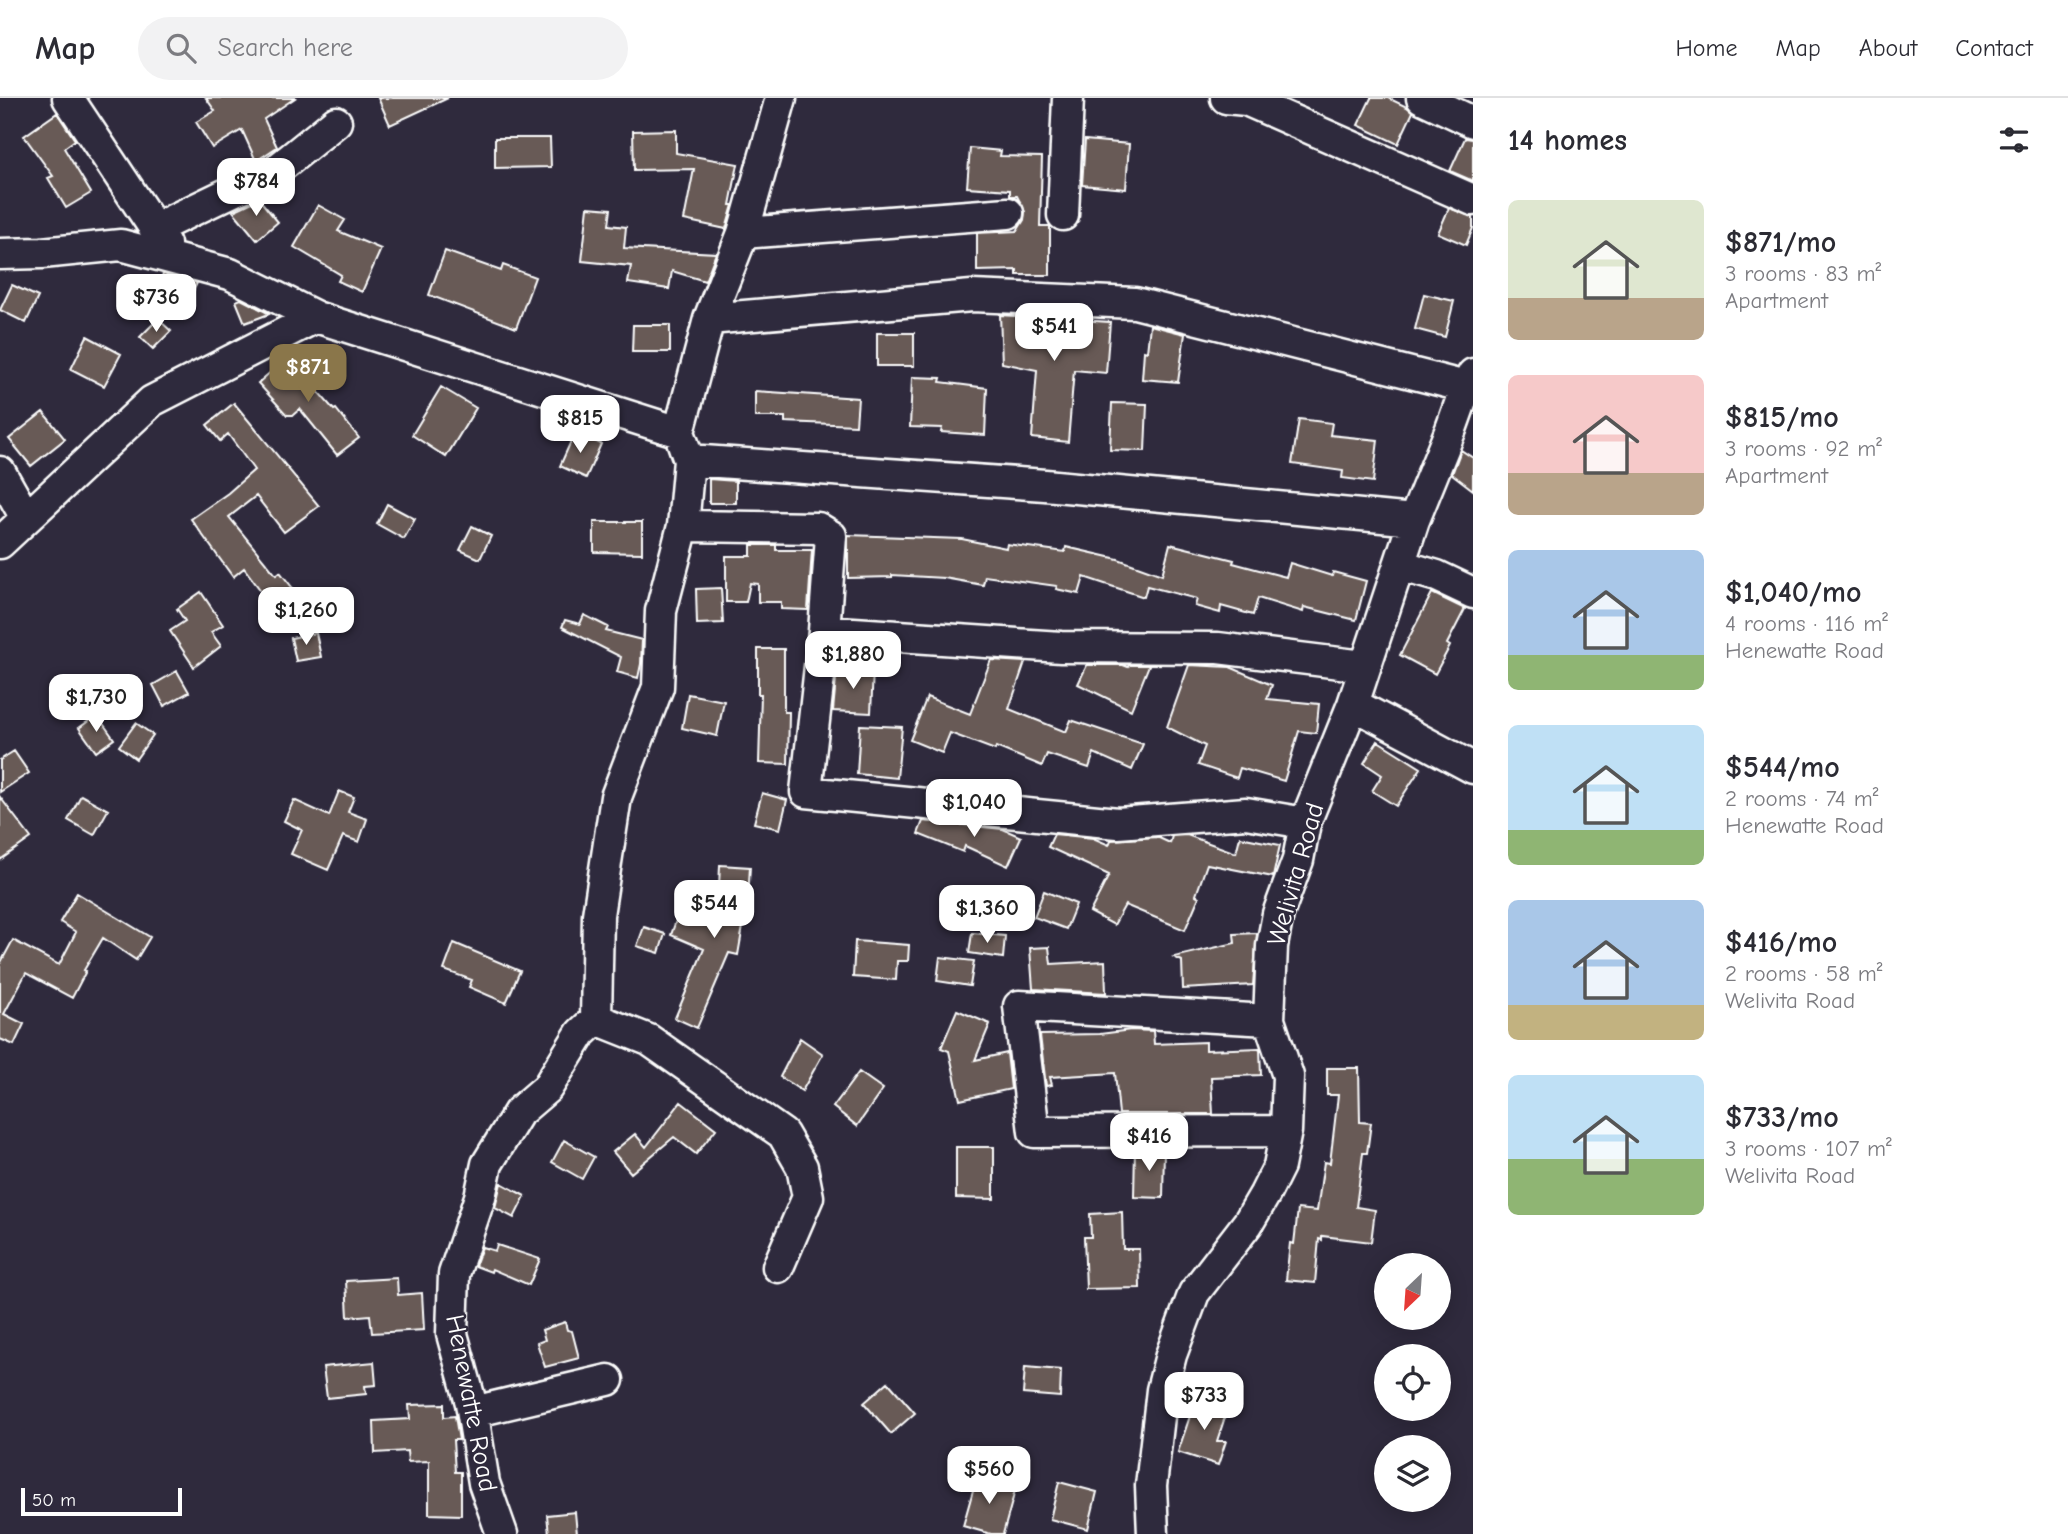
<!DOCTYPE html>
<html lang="en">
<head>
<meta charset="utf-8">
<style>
	:root { --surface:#fff; --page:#f2f2f3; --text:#2b2b33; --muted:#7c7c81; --line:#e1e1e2; --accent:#8a764a }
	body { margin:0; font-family:"Comic Neue",sans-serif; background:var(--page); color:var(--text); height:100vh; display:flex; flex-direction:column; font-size:26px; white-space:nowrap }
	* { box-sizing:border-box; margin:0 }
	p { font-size:23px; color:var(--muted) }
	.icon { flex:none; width:38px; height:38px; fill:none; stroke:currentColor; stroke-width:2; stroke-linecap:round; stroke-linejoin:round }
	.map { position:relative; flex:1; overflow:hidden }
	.drawer { display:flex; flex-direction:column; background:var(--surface); width:595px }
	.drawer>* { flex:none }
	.needle { width:46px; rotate:205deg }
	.fabs { position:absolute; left:1374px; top:1155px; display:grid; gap:14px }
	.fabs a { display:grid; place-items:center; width:77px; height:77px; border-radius:50%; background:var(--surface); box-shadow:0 4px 18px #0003; font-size:35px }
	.scale { position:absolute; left:21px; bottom:18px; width:161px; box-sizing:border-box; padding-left:7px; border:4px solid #fff; border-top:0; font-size:19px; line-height:24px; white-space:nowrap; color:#fff; -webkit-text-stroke:5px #2f2a3d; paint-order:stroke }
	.price { position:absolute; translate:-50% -60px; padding:0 16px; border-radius:14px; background:#fff; color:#222; font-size:23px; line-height:46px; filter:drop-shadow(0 2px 4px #0008) }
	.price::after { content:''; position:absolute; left:50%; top:42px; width:21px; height:16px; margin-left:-10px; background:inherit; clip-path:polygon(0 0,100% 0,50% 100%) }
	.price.on { background:var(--accent); color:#fff }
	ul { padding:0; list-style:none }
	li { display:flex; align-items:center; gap:21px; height:175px; padding:0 35px }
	li span { display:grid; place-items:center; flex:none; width:196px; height:140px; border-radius:10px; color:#555 }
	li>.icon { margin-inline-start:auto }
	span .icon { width:84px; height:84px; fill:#fffc; stroke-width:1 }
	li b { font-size:30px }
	h2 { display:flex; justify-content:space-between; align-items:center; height:84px; padding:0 35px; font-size:30px }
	header { display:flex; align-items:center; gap:42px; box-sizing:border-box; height:98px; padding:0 35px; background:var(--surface); border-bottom:2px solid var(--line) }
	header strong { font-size:33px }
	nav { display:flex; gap:38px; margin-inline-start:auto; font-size:24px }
	.search { width:490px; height:63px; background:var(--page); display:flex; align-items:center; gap:18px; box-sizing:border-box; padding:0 24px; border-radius:38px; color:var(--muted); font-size:26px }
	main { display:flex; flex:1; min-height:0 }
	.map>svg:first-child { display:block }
	.building { fill:#685a56; stroke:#fff; stroke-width:2 }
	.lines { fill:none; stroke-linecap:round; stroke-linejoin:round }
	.minor-casing { stroke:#fff; stroke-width:35 }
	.minor { stroke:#2f2a3d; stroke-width:30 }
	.labels { text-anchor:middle; stroke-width:5; stroke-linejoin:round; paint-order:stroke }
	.street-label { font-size:26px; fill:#fff; stroke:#2f2a3d }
</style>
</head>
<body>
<header>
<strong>Map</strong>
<div class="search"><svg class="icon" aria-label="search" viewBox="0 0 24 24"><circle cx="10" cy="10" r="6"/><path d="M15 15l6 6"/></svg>Search here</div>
<nav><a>Home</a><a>Map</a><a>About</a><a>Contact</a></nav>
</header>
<main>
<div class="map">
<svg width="1473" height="1436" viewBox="0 0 1473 1436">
	<rect width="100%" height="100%" fill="#2f2a3d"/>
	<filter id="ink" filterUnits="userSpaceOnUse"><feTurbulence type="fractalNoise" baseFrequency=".0143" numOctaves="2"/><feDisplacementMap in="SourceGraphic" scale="14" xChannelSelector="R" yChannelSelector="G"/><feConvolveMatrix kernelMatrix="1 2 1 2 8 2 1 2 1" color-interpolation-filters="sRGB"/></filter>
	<g filter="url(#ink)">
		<path class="building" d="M 206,0 L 295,0 L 264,21 L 277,49 L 256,63 L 242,32 L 212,50 L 196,24 L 215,13 Z
			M 378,0 L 448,0 L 390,27 Z
			M 1371,0 L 1388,0 L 1407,9 L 1413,14 L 1398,46 L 1358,27 Z
			M 57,15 L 75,42 L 64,50 L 91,95 L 66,110 L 48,80 L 53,78 L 24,38 Z
			M 676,32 L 676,55 L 738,66 L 730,107 L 733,107 L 726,131 L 684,122 L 694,71 L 634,72 L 633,33 Z
			M 495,40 L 550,40 L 551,69 L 495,70 Z
			M 1465,40 L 1473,41 L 1473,83 L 1450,73 Z
			M 1085,42 L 1129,46 L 1126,91 L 1082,87 Z
			M 970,50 L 1001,53 L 1000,58 L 1042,59 L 1040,128 L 1050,128 L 1050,177 L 1017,177 L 1017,172 L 977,173 L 977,135 L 1017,133 L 1024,122 L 1025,114 L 1017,98 L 1010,98 L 1010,92 L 967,89 Z
			M 259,101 L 278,124 L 257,142 L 233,113 Z
			M 318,107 L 345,122 L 338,133 L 381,151 L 362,194 L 338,183 L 341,177 L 294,149 Z
			M 588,109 L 611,111 L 609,127 L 626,129 L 624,150 L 716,155 L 705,183 L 672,173 L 669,191 L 628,185 L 631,168 L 582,163 Z
			M 1449,110 L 1473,119 L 1473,130 L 1466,147 L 1438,135 Z
			M 445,153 L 501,173 L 503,167 L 535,179 L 516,230 L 429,197 Z
			M 163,176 L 197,185 L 189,202 L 158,188 Z
			M 12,187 L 38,199 L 26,225 L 0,212 Z
			M 1424,196 L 1454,203 L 1445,239 L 1415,231 Z
			M 241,201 L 268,215 L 269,216 L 245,225 L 236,203 Z
			M 1000,217 L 1110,224 L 1106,275 L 1074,272 L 1068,344 L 1032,340 L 1037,272 L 1002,265 Z
			M 158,221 L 171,233 L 153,251 L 140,239 Z
			M 633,227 L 670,227 L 670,254 L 632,254 Z
			M 1150,227 L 1185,236 L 1178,284 L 1142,281 L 1144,253 L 1147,254 Z
			M 877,235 L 914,235 L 914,268 L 877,268 Z
			M 87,238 L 121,256 L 104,288 L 71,271 Z
			M 288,259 L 334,312 L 336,311 L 359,340 L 337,357 L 300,311 L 293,317 L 287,317 L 258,285 Z
			M 912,279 L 941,280 L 940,284 L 987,290 L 985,337 L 941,334 L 942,330 L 910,329 Z
			M 441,289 L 476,310 L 446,359 L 412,337 Z
			M 755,293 L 858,300 L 856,327 L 785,324 L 785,319 L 755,319 Z
			M 234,305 L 319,408 L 284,434 L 256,398 L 229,419 L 276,477 L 280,474 L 295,493 L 273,509 L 244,470 L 233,479 L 191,421 L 228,395 L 254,372 L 228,336 L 220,343 L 207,327 Z
			M 1112,305 L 1147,306 L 1145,353 L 1110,352 Z
			M 43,314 L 65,341 L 31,368 L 9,341 Z
			M 1299,321 L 1332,325 L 1330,337 L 1378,342 L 1373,384 L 1342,380 L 1343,373 L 1292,366 Z
			M 575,334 L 601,346 L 586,380 L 560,368 Z
			M 1461,352 L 1473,360 L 1473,392 L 1452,376 Z
			M 709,381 L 736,383 L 736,405 L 709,405 Z
			M 387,406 L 415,421 L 404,441 L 377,426 Z
			M 594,424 L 642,424 L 642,455 L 594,454 Z
			M 472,428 L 491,438 L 480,461 L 460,452 Z
			M 848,437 L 962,441 L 1006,450 L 1007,446 L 1065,454 L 1066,449 L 1118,461 L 1162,477 L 1170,446 L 1234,462 L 1233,465 L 1286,479 L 1290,465 L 1332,478 L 1333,474 L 1366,483 L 1356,522 L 1304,509 L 1303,514 L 1258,500 L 1253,517 L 1221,508 L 1220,515 L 1195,508 L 1197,501 L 1147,488 L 1144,499 L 1084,479 L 1079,496 L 1056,491 L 1057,488 L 985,478 L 983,487 L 944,480 L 892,477 L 892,479 L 848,480 Z
			M 751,447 L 776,447 L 776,452 L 812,452 L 808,512 L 781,511 L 781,504 L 758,504 L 758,486 L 750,485 L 746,504 L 726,504 L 726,458 L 751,458 Z
			M 721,490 L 723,525 L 697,526 L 696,491 Z
			M 201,494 L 223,527 L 211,534 L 221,548 L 194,569 L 170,533 L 185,523 L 177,511 Z
			M 1432,495 L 1465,511 L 1447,546 L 1450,548 L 1435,576 L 1400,557 Z
			M 584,517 L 608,529 L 606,533 L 642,542 L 641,566 L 638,580 L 617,574 L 621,559 L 562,529 L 565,522 L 580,526 Z
			M 316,535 L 321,559 L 296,563 L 291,540 Z
			M 758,551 L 784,551 L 784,614 L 789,614 L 788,666 L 759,665 L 761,596 L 758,596 Z
			M 991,562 L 1025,564 L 1009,611 L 1066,634 L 1071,622 L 1143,646 L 1132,672 L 1094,655 L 1089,670 L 1047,656 L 1042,668 L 996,649 L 995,652 L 950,635 L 942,655 L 910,642 L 927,599 L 970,616 Z
			M 1087,567 L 1123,567 L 1128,569 L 1129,567 L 1149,567 L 1131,612 L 1078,586 Z
			M 1189,567 L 1230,569 L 1272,587 L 1267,601 L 1319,606 L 1316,635 L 1299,633 L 1284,683 L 1240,670 L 1237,680 L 1198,667 L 1205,648 L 1167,629 Z
			M 837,570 L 873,572 L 871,615 L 833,613 Z
			M 177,573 L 189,594 L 164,608 L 153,587 Z
			M 688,596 L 724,603 L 717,638 L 682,630 Z
			M 97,617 L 114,641 L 96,654 L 79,630 Z
			M 136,625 L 153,637 L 136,661 L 119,648 Z
			M 860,627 L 902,629 L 897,680 L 857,676 Z
			M 1378,643 L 1421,670 L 1396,708 L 1372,693 L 1382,677 L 1364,665 Z
			M 14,653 L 29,675 L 0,694 L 0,662 Z
			M 339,693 L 354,699 L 348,714 L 367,721 L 359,744 L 343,738 L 328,772 L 291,756 L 302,732 L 284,723 L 294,702 L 329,718 Z
			M 762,695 L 787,702 L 780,731 L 754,725 Z
			M 81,697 L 108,712 L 94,737 L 68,722 Z
			M 0,699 L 31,740 L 0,762 Z
			M 923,723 L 1003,731 L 1021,739 L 1008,768 L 965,748 L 963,754 L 918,736 Z
			M 1054,736 L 1093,740 L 1109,747 L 1111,742 L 1157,739 L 1170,745 L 1172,738 L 1187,737 L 1236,755 L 1240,739 L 1280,747 L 1273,779 L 1207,766 L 1196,797 L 1199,799 L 1185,832 L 1125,807 L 1114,827 L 1090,814 L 1109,777 L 1048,749 Z
			M 720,767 L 750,769 L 748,800 L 738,857 L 729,855 L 697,930 L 675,920 L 704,851 L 671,837 L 678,817 L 701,827 L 704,809 L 718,812 Z
			M 1044,793 L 1076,806 L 1066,831 L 1034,819 Z
			M 77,795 L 150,839 L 136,862 L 103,840 L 84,872 L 86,873 L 72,900 L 26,875 L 4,916 L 24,926 L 14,947 L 0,941 L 0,866 L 13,842 L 59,867 L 76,834 L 60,824 Z
			M 644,829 L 665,836 L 659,855 L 637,848 Z
			M 972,835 L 1005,838 L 1003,860 L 969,855 Z
			M 1257,835 L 1253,887 L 1183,891 L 1182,863 L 1174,859 L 1235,845 L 1234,836 Z
			M 855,843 L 909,847 L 908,863 L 897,863 L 896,882 L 853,879 Z
			M 454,845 L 520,873 L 506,905 L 469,889 L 472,882 L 444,872 Z
			M 1049,849 L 1051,866 L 1105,863 L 1106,895 L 1033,891 L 1030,850 Z
			M 940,859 L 974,863 L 970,888 L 937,883 Z
			M 957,912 L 990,926 L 975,962 L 1007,955 L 1011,991 L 960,1002 L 949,953 L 941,950 Z
			M 1131,932 L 1153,933 L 1154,946 L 1206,944 L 1206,952 L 1260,950 L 1261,977 L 1211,979 L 1213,1016 L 1119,1016 L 1115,975 L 1050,979 L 1052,987 L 1046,988 L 1040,937 L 1100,936 Z
			M 800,940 L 823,956 L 802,993 L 780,979 Z
			M 1327,970 L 1359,970 L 1360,1024 L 1371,1025 L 1367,1055 L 1363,1055 L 1356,1109 L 1375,1112 L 1371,1144 L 1322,1138 L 1322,1142 L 1319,1141 L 1315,1185 L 1286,1182 L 1290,1145 L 1294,1146 L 1298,1111 L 1317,1113 L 1324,1064 L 1330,1065 L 1338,997 L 1327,997 Z
			M 859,974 L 883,991 L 857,1028 L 833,1009 Z
			M 681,1004 L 716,1031 L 696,1056 L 674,1039 L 631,1075 L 613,1054 L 635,1036 L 646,1049 Z
			M 564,1042 L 594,1059 L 582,1081 L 552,1064 Z
			M 956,1049 L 994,1049 L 994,1101 L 956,1100 Z
			M 1135,1051 L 1164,1051 L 1163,1100 L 1134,1099 Z
			M 501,1085 L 525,1098 L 514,1120 L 495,1110 Z
			M 1122,1114 L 1123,1151 L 1139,1151 L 1140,1190 L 1086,1191 L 1084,1139 L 1091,1139 L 1090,1116 Z
			M 497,1147 L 540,1161 L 529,1187 L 492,1171 L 491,1174 L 475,1168 L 482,1149 L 495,1153 Z
			M 397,1180 L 398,1197 L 422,1195 L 424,1232 L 372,1235 L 370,1217 L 348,1219 L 346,1183 Z
			M 565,1224 L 567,1232 L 572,1233 L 579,1260 L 545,1269 L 537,1245 L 545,1242 L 542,1232 Z
			M 374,1264 L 376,1287 L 365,1288 L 366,1296 L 327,1300 L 323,1269 Z
			M 1025,1269 L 1061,1272 L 1060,1299 L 1023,1296 Z
			M 888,1284 L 915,1315 L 891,1336 L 864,1305 Z
			M 1196,1300 L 1228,1310 L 1217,1343 L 1226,1343 L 1218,1367 L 1178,1354 Z
			M 444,1306 L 444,1319 L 455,1318 L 459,1342 L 453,1342 L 455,1374 L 461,1374 L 461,1417 L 429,1416 L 429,1363 L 408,1364 L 407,1353 L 375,1355 L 374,1323 L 410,1321 L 409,1307 Z
			M 977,1378 L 1016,1389 L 1003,1436 L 991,1436 L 963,1428 Z
			M 1059,1384 L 1097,1394 L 1088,1431 L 1050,1421 Z
			M 575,1414 L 577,1436 L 549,1436 L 547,1417 Z"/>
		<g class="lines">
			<defs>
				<path id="minor" d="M 68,0 L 165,146
					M 1226,0 L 1246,2 L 1473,102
					M 1422,0 L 1473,24
					M 1063,117 L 1068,0
					M 156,130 L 235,92 L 268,79 L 336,24
					M 743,135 L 1008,115
					M 0,156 L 42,155 L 121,147 L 230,176 L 316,219
					M 709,221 L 743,135 L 781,0
					M 689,362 L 1045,387 L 1414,422
					M 0,374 L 25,418
					M 683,428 L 818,430 L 831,438 L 824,533
					M 0,445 L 152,303 L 316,219 L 679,334
					M 1399,467 L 1437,478 L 1473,495
					M 1353,606 L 1473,670
					M 1305,725 L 1246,715 L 1118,725 L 806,694 L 824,533 L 1061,549 L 1218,550 L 1364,568
					M 596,921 L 598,817 L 616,699 L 658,589 L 661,513 L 683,428 L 689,362 L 679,334 L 709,221 L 972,198 L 1135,205 L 1466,289
					M 596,921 L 649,942 L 783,1036 L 802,1069 L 808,1099 L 778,1169
					M 1269,922 L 1019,908 L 1034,1034 L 1286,1033
					M 473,1314 L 608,1282
					M 502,1436 L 484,1385 L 471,1305 L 452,1236 L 454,1176 L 480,1099 L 487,1066 L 519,1014 L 547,990 L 581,935 L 596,921
					M 1153,1436 L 1151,1388 L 1162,1292 L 1171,1257 L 1194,1195 L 1248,1125 L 1265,1096 L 1279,1068 L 1286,1033 L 1288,978 L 1269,922 L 1272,848 L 1278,816 L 1298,762 L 1305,725 L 1353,606 L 1414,422 L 1451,331 L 1466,289 L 1473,276"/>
			</defs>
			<use href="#minor" class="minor-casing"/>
			<use href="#minor" class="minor"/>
		</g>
	</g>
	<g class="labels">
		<g class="street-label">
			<text transform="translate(1295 776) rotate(-74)" y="9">Welivita Road</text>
			<text transform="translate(472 1305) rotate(79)" y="9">Henewatte Road</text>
		</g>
	</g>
</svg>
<div class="fabs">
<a><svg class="needle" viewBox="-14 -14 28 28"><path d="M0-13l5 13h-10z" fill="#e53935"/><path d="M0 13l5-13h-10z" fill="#7c7c81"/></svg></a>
<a><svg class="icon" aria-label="locate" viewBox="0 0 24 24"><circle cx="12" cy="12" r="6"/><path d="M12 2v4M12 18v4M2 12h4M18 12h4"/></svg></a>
<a><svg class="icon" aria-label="layers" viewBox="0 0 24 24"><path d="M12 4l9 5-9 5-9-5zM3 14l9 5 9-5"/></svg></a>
</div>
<div class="scale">50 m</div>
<b class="price" style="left:256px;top:120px">$784</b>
<b class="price" style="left:156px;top:236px">$736</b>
<b class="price" style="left:1054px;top:265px">$541</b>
<b class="price on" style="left:308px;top:306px">$871</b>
<b class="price" style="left:580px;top:357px">$815</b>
<b class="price" style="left:306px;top:549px">$1,260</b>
<b class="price" style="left:853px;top:593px">$1,880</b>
<b class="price" style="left:96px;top:636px">$1,730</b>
<b class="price" style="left:974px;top:741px">$1,040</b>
<b class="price" style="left:714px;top:842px">$544</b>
<b class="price" style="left:987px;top:847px">$1,360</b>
<b class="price" style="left:1149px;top:1075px">$416</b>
<b class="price" style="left:1204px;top:1334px">$733</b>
<b class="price" style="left:989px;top:1408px">$560</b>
</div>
<section class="drawer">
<h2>14 homes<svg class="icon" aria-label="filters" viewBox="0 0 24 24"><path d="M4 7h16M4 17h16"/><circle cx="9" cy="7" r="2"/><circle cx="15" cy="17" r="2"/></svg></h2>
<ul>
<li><span style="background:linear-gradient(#dfe7d0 70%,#b9a48a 0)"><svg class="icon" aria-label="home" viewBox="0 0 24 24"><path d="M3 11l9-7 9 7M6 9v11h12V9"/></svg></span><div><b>$871/mo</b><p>3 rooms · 83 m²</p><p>Apartment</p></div></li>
<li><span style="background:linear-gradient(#f6c9c9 70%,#b9a48a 0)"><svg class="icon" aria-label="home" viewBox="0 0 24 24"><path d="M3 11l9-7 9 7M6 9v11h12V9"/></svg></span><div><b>$815/mo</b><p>3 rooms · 92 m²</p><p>Apartment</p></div></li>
<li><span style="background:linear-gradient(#a9c7e8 75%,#8fb573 0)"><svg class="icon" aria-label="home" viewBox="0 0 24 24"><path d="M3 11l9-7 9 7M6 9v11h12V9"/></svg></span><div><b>$1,040/mo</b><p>4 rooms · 116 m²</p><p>Henewatte Road</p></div></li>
<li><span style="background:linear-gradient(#bfe0f5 75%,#8fb573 0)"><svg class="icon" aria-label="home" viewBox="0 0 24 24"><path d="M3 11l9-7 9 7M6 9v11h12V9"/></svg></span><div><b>$544/mo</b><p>2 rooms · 74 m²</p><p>Henewatte Road</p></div></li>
<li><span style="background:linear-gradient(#a9c7e8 75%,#c2b280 0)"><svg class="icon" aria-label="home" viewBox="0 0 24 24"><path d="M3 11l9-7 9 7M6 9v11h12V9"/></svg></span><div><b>$416/mo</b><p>2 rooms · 58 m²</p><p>Welivita Road</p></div></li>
<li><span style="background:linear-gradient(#bfe0f5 60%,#8fb573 0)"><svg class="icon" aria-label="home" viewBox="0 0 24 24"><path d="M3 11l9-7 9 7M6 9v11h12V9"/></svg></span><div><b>$733/mo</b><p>3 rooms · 107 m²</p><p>Welivita Road</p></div></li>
</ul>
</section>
</main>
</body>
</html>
